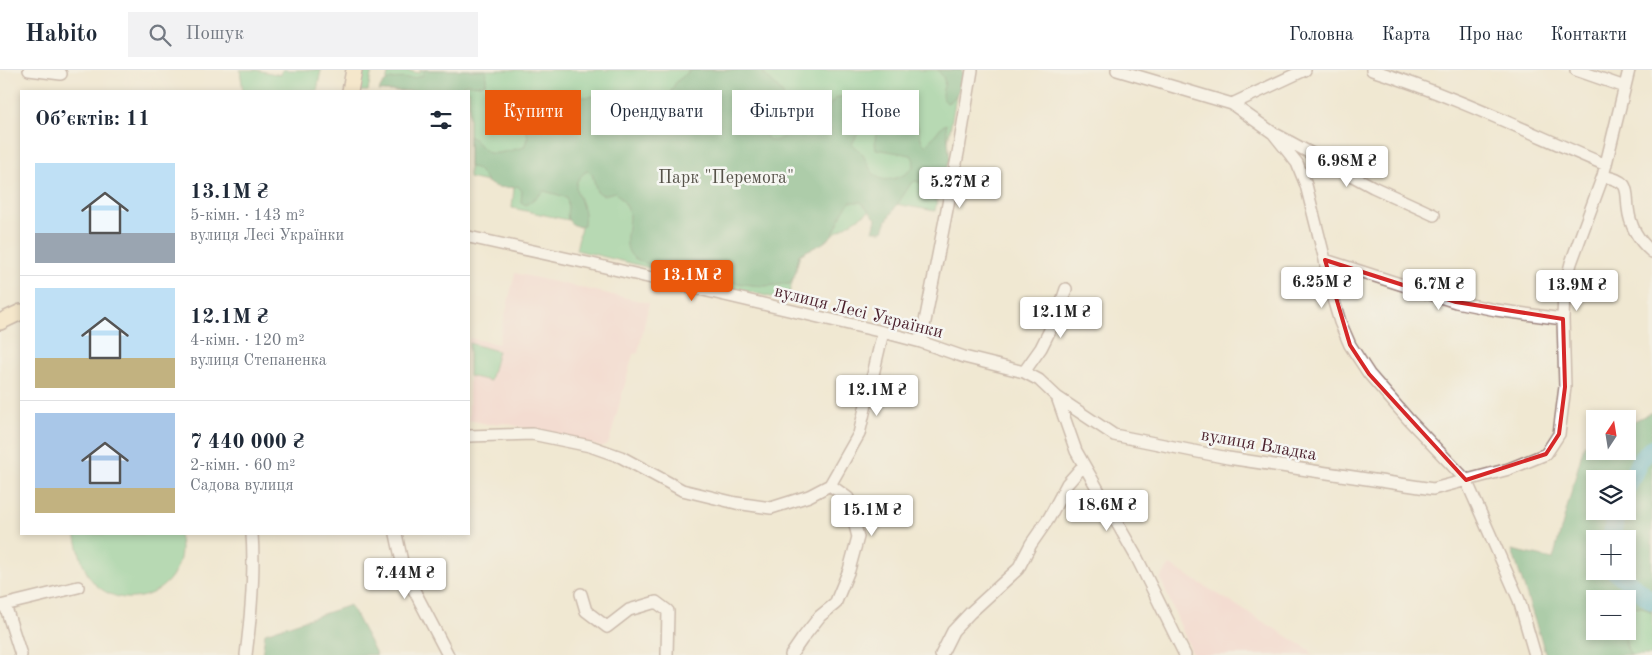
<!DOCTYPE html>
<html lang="uk">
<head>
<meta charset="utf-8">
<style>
	:root { --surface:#fff; --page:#f2f2f3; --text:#1f2937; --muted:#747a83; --line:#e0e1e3; --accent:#ea580c }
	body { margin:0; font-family:"Old Standard TT",serif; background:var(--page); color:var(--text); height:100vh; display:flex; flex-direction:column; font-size:19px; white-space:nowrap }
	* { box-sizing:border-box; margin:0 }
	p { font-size:16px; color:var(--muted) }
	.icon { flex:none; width:28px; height:28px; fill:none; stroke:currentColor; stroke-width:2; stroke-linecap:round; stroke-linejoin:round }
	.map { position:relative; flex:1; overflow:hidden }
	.details { position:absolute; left:20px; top:20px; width:450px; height:445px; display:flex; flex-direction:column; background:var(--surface); border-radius:0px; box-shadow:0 2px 8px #0003 }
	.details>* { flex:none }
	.top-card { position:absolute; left:485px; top:20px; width:475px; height:45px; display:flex; gap:10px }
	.needle { width:32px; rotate:12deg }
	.fabs { position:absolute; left:1586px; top:340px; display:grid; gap:10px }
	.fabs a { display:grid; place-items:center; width:50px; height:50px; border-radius:0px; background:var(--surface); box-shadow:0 2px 8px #0003; font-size:25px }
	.price { position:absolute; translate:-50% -42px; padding:0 11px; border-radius:5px; background:#fff; color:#222; font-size:16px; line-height:32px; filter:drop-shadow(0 1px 2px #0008) }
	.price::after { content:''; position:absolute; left:50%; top:30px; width:15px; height:11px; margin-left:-8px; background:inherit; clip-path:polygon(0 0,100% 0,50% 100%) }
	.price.on { background:var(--accent); color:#fff }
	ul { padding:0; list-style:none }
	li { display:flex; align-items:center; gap:15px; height:125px; padding:0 15px }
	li+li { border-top:1px solid var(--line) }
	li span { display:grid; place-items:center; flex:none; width:140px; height:100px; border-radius:0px; color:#555 }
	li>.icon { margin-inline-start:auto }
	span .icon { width:60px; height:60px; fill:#fffc; stroke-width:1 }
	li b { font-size:21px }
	h2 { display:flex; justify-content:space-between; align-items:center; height:60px; padding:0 15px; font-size:21px }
	.pill { padding:0 18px; border-radius:0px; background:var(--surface); box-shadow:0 2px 8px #0003; font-size:18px; line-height:45px }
	.pill.on { background:var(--accent); color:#fff }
	header { display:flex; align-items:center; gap:30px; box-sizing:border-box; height:70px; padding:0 25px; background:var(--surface); border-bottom:1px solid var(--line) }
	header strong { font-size:24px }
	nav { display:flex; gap:28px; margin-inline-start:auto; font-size:18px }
	.search { width:350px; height:45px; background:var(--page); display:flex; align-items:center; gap:12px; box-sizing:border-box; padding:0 18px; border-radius:0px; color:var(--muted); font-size:19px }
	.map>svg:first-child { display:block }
	.built { fill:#f7cfd0 }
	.green { fill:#71c88e; stroke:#5e745c }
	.forest { fill:#5cac79; stroke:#536652; fill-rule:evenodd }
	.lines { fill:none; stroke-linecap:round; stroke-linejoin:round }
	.river { stroke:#4cafcb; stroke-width:18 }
	.street-casing { stroke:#9d847e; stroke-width:14 }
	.secondary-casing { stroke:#9d847e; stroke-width:18 }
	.street { stroke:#fff; stroke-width:11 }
	.secondary { stroke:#fae7c3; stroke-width:15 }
	.marked { fill:none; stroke:#d62828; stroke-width:4; stroke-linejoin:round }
	.labels { text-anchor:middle; stroke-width:5; stroke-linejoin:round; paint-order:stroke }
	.park-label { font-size:18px; fill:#565249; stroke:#f6f6f2 }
	.street-label { font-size:18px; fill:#4a1f2b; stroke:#f6f6f2 }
</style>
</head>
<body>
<header>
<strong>Habito</strong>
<div class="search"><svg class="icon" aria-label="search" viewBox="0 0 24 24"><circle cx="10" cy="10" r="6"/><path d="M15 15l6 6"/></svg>Пошук</div>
<nav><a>Головна</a><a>Карта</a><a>Про нас</a><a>Контакти</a></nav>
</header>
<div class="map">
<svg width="1652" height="585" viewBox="0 0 1652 585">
	<rect width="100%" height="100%" fill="#f6f6f2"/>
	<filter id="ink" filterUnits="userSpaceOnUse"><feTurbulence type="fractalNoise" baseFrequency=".02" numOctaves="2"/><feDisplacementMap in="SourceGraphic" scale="10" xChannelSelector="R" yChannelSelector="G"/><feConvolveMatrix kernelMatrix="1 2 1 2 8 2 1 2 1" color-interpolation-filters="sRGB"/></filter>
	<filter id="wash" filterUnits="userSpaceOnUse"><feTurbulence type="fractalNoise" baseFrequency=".0096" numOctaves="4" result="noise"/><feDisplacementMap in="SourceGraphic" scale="20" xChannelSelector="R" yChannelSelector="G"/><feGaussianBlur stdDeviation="1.12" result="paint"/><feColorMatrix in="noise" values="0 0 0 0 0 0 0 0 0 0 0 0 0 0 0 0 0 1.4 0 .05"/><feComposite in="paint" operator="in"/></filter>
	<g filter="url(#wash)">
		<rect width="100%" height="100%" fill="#f0e8d2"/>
		<path class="built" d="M 515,203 L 649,233 L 638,283 L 633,284 L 609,373 L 601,377 L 504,353 L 488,354 L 469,350 L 469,268 L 498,274 Z
			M 1170,495 L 1310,580 L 1311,585 L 1193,585 L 1160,508 Z"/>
		<path class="green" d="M 240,0 L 256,0 L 281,5 L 282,0 L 321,0 L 317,21 L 243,21 Z
			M 363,0 L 372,0 L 368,21 L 359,21 Z
			M 389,0 L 404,0 L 419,3 L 420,0 L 961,0 L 935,141 L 884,132 L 800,185 L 787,231 L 576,180 L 582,153 L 512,138 L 514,118 L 469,108 L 469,21 L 384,21 Z
			M 469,273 L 498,281 L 490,311 L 469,306 Z
			M 75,464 L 179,464 C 193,514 131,550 94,513 C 82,500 79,480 75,464 Z
			M 1628,536 L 1643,537 L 1652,543 L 1652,585 L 1631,585 L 1627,578 L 1624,561 L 1628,561 Z"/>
		<path class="forest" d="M 424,0 L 486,0 L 486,13 L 481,15 L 466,14 L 463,15 L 463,21 L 379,21 C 386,0 406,14 423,5 Z
			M 691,0 L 765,0 L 764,4 L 779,19 L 786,30 C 778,43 769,37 759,31 L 754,35 L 758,55 L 769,70 L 775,71 L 820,49 L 835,28 L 844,26 L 860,52 L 861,58 L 852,74 C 855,78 860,81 863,85 C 867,92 871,104 879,108 C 888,113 908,106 913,96 C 915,92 913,88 911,85 L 876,79 C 873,65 878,43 895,40 C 898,39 903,40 907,40 L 917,53 L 922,72 L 926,76 L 941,57 L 946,54 L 950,89 L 940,114 L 939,128 L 934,131 L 929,128 L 920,112 L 915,111 L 910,115 L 887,150 L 883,161 L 873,161 L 876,149 L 861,132 L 850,132 C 840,143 841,148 835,160 C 829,174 812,178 799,184 L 795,204 L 790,214 C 781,214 772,216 763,216 C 743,215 641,199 631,185 C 621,172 632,153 628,140 C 626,133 620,127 615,122 L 604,125 L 597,122 L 592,104 L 587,101 C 566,116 581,123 584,143 C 585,147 584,151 584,155 L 579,157 C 559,150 572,142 566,127 L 544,121 L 526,135 L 521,132 L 522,121 L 518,116 C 510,118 497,119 490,114 C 482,108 481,96 469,97 L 469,66 C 477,69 480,78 487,82 C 495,86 516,79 524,77 L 528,66 L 524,56 L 526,44 L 546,31 L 564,24 L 582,27 L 600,26 L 651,40 L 667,29 L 676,12 Z
			M 937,0 L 961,0 L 963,3 C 960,14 959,28 947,33 C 933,20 955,16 937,0 Z
			M 1652,342 L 1652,543 L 1643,537 L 1628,536 L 1628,529 L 1595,529 L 1595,561 L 1624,561 L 1627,578 L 1631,585 L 1546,585 L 1512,480 L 1553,489 L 1584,375 L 1595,370 L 1595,381 L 1628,381 L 1628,354 ZM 1595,409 L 1628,409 L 1628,441 L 1595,441 ZM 1595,469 L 1628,469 L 1628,501 L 1595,501 Z
			M 350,535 L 377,585 L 262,585 L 265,563 Z"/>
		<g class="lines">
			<path class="river" d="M 1628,416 L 1640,390 L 1652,378
				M 1611,469 L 1617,441
				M 1615,501 L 1652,531"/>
		</g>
	</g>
	<g filter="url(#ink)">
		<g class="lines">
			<defs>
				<path id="street" d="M 29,0 L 61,4
					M 1117,0 L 1232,34 L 1273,63 L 1297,93 L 1306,115 L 1325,190 L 1330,219 L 1340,252 L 1350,275 L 1369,304 L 1409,350 L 1466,410 L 1519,530 L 1535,585
					M 1372,0 C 1452,25 1528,62 1606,95
					M 1576,0 L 1625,17
					M 1232,34 L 1305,0
					M 1277,65 L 1373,117 L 1434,145
					M 1603,106 C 1610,108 1619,109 1624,115 C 1628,121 1627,131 1628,138 C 1630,157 1638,170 1652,182
					M 469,167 L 592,194 L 883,262 L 921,272 L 964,287 L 1024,302 L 1039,310 L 1057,327 L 1114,365 L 1228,388 L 1433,419 L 1509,399 L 1546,384 L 1559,364 L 1565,317 L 1563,249 L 1564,220 L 1571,193 L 1603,106 L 1629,0
					M 1325,190 L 1456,232 L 1496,240 L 1563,249
					M 921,272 L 959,78 L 972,0
					M 1024,302 L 1041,278 L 1057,246 L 1066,219
					M 1057,327 L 1076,381 L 1137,488 L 1185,585
					M 469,366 L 532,364 L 590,376 L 621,387 L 682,420 L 736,433 L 771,438 L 809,426 L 830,415
					M 830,415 L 859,364 L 883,262
					M 396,464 L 404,501 L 448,585
					M 581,524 L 586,541 L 607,557 L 629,540 L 656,532 L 668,541 L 667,585
					M 5,535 L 21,585
					M 0,536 L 78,517
					M 246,585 C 251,545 255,504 252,464
					M 791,585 L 802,569 L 820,546 L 835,534 L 849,500 L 858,467 L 848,428 L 830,415
					M 941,585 L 953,561 L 970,543 L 1018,499 L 1031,474 L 1049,448 L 1067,414 L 1083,396"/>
				<path id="secondary" d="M 350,21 L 354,0
					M 0,252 L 21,242"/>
			</defs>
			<use href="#street" class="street-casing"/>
			<use href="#secondary" class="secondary-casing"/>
			<use href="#street" class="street"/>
			<use href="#secondary" class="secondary"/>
		</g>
	</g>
	<path d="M0 0H1652V585H0ZM 1325,190 L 1456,232 L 1563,249 L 1565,317 L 1559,364 L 1546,384 L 1466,410 L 1369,304 L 1350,275 Z" fill="#f0e8d2" fill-opacity=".55" fill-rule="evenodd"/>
	<path class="marked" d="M 1325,190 L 1456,232 L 1563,249 L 1565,317 L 1559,364 L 1546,384 L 1466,410 L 1369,304 L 1350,275 Z"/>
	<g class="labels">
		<g class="park-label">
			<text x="726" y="113">Парк "Перемога"</text>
		</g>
		<g class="street-label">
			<text transform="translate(859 241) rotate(14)" y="6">вулиця Лесі Українки</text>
			<text transform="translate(1259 374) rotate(10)" y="6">вулиця Владка</text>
		</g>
	</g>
</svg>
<div class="fabs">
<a><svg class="needle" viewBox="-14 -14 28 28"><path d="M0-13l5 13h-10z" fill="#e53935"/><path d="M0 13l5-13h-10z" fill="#747a83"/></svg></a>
<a><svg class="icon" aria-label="layers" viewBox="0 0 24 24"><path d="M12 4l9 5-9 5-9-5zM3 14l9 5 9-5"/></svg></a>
<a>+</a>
<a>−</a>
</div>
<b class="price" style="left:1347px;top:118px">6.98M ₴</b>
<b class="price" style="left:960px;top:139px">5.27M ₴</b>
<b class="price on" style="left:692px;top:232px">13.1M ₴</b>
<b class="price" style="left:1322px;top:239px">6.25M ₴</b>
<b class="price" style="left:1439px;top:241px">6.7M ₴</b>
<b class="price" style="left:1577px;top:242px">13.9M ₴</b>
<b class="price" style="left:1061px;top:269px">12.1M ₴</b>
<b class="price" style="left:877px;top:347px">12.1M ₴</b>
<b class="price" style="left:1107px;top:462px">18.6M ₴</b>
<b class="price" style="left:872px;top:467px">15.1M ₴</b>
<b class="price" style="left:405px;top:530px">7.44M ₴</b>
<div class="top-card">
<a class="pill on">Купити</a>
<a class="pill">Орендувати</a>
<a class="pill">Фільтри</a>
<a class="pill">Нове</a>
</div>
<section class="details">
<h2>Об’єктів: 11<svg class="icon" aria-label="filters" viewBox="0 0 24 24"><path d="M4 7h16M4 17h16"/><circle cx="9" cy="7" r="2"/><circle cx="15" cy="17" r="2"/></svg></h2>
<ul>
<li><span style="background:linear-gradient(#bfe0f5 70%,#9aa5b1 0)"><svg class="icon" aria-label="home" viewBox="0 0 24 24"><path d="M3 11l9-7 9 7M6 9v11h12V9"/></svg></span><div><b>13.1M ₴</b><p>5-кімн. · 143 m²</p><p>вулиця Лесі Українки</p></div></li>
<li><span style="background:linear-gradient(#bfe0f5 70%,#c2b280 0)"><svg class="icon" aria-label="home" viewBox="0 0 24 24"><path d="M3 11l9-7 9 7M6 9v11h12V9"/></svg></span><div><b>12.1M ₴</b><p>4-кімн. · 120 m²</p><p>вулиця Степаненка</p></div></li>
<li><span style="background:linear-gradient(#a9c7e8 75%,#c2b280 0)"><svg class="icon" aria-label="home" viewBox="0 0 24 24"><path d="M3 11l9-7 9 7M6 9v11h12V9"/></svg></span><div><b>7 440 000 ₴</b><p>2-кімн. · 60 m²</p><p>Садова вулиця</p></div></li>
</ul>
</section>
</div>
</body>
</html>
